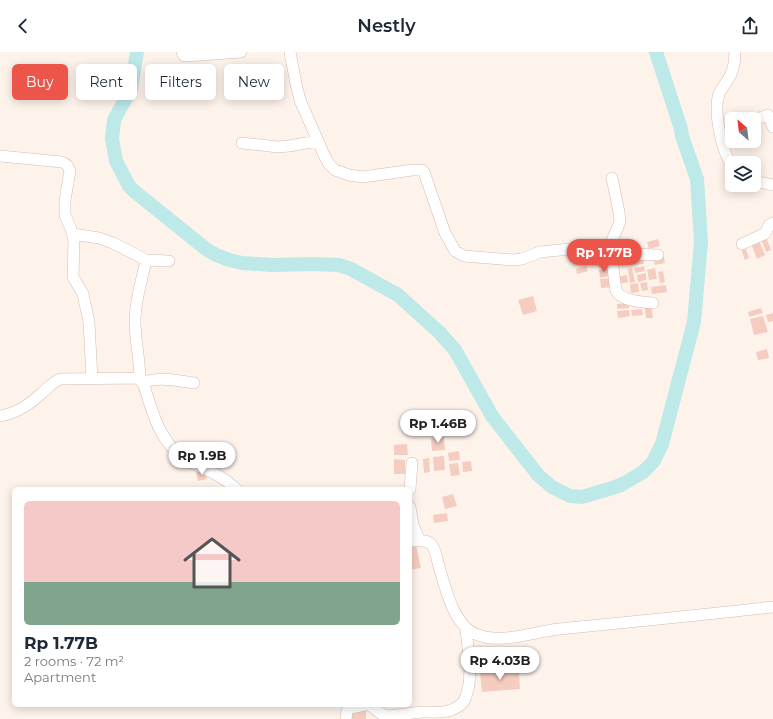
<!DOCTYPE html>
<html lang="en">
<head>
<meta charset="utf-8">
<style>
	:root { --surface:#fff; --page:#f2f2f3; --text:#1f2937; --muted:#747a83; --accent:#ed554a }
	body { margin:0; font-family:Montserrat,sans-serif; background:var(--page); color:var(--text); height:100vh; display:flex; flex-direction:column; font-size:15px; white-space:nowrap }
	* { box-sizing:border-box; margin:0 }
	p { font-size:13px; color:var(--muted) }
	.icon { flex:none; width:22px; height:22px; fill:none; stroke:currentColor; stroke-width:2; stroke-linecap:round; stroke-linejoin:round }
	.map { position:relative; flex:1; overflow:hidden }
	.details { position:absolute; left:12px; top:435px; width:400px; height:220px; display:flex; flex-direction:column; background:var(--surface); border-radius:6px; box-shadow:0 2px 10px #0003 }
	.details>* { flex:none }
	.top-card { position:absolute; left:12px; top:12px; width:400px; height:36px; display:flex; gap:8px }
	.needle { width:26px; rotate:332deg }
	.fabs { position:absolute; left:725px; top:60px; display:grid; gap:8px }
	.fabs a { display:grid; place-items:center; width:36px; height:36px; border-radius:6px; background:var(--surface); box-shadow:0 2px 10px #0003; font-size:20px }
	.price { position:absolute; translate:-50% -34px; padding:0 9px; border-radius:14px; background:#fff; color:#222; font-size:13px; line-height:26px; filter:drop-shadow(0 1px 2px #0008) }
	.price::after { content:''; position:absolute; left:50%; top:24px; width:12px; height:9px; margin-left:-6px; background:inherit; clip-path:polygon(0 0,100% 0,50% 100%) }
	.price.selected { background:var(--accent); color:#fff }
	ul { padding:0; list-style:none }
	li { display:grid; align-content:center; gap:8px; height:212px; padding:0 12px }
	li span { display:grid; place-items:center; height:124px; border-radius:6px; color:#555 }
	li>.icon { margin-inline-start:auto }
	span .icon { width:72px; height:72px; fill:#fffc; stroke-width:1 }
	li b { font-size:17px }
	.pill { padding:0 14px; border-radius:6px; background:var(--surface); box-shadow:0 2px 10px #0003; font-size:14px; line-height:36px }
	.pill.selected { background:var(--accent); color:#fff }
	header { display:flex; justify-content:space-between; align-items:center; height:52px; padding:0 12px; background:var(--surface); font-size:18px; font-weight:600 }
	.map>svg:first-child { display:block }
	.lines { fill:none; stroke-linecap:round; stroke-linejoin:round }
	.river { stroke:#bde9e9; stroke-width:14 }
	.building { fill:#f5cdc0 }
	.minor-casing { stroke:#d4bbb1; stroke-width:12 }
	.minor { stroke:#fff; stroke-width:11 }
</style>
</head>
<body>
<header><svg class="icon" aria-label="back" viewBox="0 0 24 24"><path d="M15 5l-7 7 7 7"/></svg>Nestly<svg class="icon" aria-label="share" viewBox="0 0 24 24"><path d="M12 15V3M7 8l5-5 5 5M5 13v7h14v-7"/></svg></header>
<div class="map">
<svg width="773" height="667" viewBox="0 0 773 667">
	<rect width="100%" height="100%" fill="#fef3eb"/>
	<g class="lines">
		<path class="river" d="M 137,0 L 131,37 L 114,68 L 112,87 L 116,109 L 129,134 L 134,139 L 206,197 L 216,203 L 229,208 L 242,211 L 272,213 L 313,212 L 339,213 L 351,217 L 398,243 L 440,281 L 455,298 L 492,364 L 538,423 L 552,435 L 570,444 L 582,445 L 609,437 L 621,433 L 643,420 L 653,410 L 662,392 L 694,270 L 701,190 L 697,127 L 682,84 L 681,77 L 656,0"/>
	</g>
	<path class="building" d="M 766,185 L 771,198 L 766,200 L 761,187 Z
		M 658,187 L 660,194 L 649,197 L 647,190 Z
		M 759,188 L 765,203 L 757,207 L 751,191 Z
		M 745,194 L 749,206 L 745,208 L 741,196 Z
		M 663,200 L 665,211 L 655,213 L 653,202 Z
		M 644,207 L 644,212 L 634,213 L 633,209 Z
		M 606,208 L 608,213 L 599,215 L 598,210 Z
		M 586,214 L 588,219 L 577,222 L 576,217 Z
		M 644,214 L 645,219 L 635,221 L 634,216 Z
		M 609,216 L 610,224 L 600,226 L 599,218 Z
		M 632,216 L 635,230 L 630,231 L 628,217 Z
		M 655,216 L 657,227 L 649,228 L 647,218 Z
		M 663,219 L 665,230 L 660,231 L 658,220 Z
		M 646,221 L 646,228 L 638,230 L 637,223 Z
		M 627,223 L 628,230 L 618,232 L 617,225 Z
		M 613,226 L 614,235 L 601,236 L 600,227 Z
		M 647,230 L 648,238 L 642,239 L 640,231 Z
		M 638,231 L 639,240 L 631,241 L 630,232 Z
		M 666,233 L 667,240 L 652,242 L 651,235 Z
		M 533,244 L 537,259 L 523,263 L 518,248 Z
		M 651,250 L 653,266 L 646,266 L 644,251 Z
		M 629,251 L 629,256 L 617,257 L 617,252 Z
		M 761,256 L 763,261 L 749,265 L 748,260 Z
		M 642,257 L 643,263 L 632,264 L 631,258 Z
		M 629,258 L 630,264 L 618,266 L 617,259 Z
		M 773,261 L 773,269 L 768,270 L 766,263 Z
		M 763,264 L 768,280 L 754,283 L 750,267 Z
		M 767,297 L 769,306 L 758,308 L 756,300 Z
		M 444,385 L 445,398 L 432,399 L 431,387 Z
		M 407,392 L 408,403 L 394,403 L 394,393 Z
		M 459,399 L 460,408 L 449,409 L 448,401 Z
		M 444,404 L 445,418 L 434,419 L 433,405 Z
		M 429,406 L 430,420 L 424,421 L 423,407 Z
		M 394,407 L 405,408 L 405,422 L 394,422 Z
		M 471,409 L 472,419 L 463,420 L 462,410 Z
		M 458,411 L 460,423 L 451,424 L 449,412 Z
		M 205,418 L 207,427 L 198,429 L 196,420 Z
		M 453,442 L 457,454 L 445,457 L 442,445 Z
		M 447,461 L 448,469 L 434,471 L 433,463 Z
		M 416,493 L 421,516 L 410,518 L 410,494 Z
		M 519,619 L 520,637 L 482,640 L 480,621 Z
		M 366,656 L 366,667 L 351,667 L 350,657 Z"/>
	<g class="lines">
		<defs>
			<path id="minor" d="M 182,0 L 184,4 L 186,4 L 241,0
				M 290,0 L 296,32 L 300,48 L 324,103 L 329,112 L 335,118 L 349,123 L 363,125 L 412,118 L 422,118 L 424,120 L 445,181 L 455,199 L 464,204 L 513,208 L 522,207 L 540,200 L 610,193
				M 754,68 L 768,63 L 773,75
				M 242,91 L 278,95 L 289,94 L 318,89
				M 0,104 L 62,110 C 67,112 68,114 70,119 L 65,148 L 65,163 L 71,177 L 74,188 L 73,225 L 83,242 L 89,270 L 92,327
				M 732,114 C 722,99 713,60 719,42 C 721,37 724,34 727,29 C 733,21 735,10 735,0
				M 612,126 L 619,160 L 620,169 L 618,175 L 610,193 L 616,239 C 623,249 641,250 653,251
				M 754,129 L 773,133
				M 73,182 L 99,186 L 113,191 L 146,208
				M 742,192 L 764,182 L 766,180 L 769,173 L 773,171
				M 611,201 L 658,203
				M 140,328 C 140,308 135,288 135,269 C 135,248 142,228 146,208 L 169,209
				M 143,330 C 160,325 176,328 194,331
				M 0,364 C 18,361 30,352 43,340 C 49,335 53,330 60,327 L 137,326 L 140,328 L 144,333 C 154,367 162,397 196,413 C 211,420 224,425 236,437
				M 410,437 L 412,411
				M 410,455 L 413,473 L 420,489
				M 410,489 C 417,489 425,487 431,492 C 435,496 437,506 438,511 C 445,534 453,575 478,583 C 503,592 533,580 559,577 C 630,570 702,563 773,555
				M 369,653 C 375,656 378,661 384,663 C 391,666 413,660 423,660 C 431,660 440,661 448,659 C 453,658 463,653 465,647 C 474,625 468,600 466,577
				M 346,667 L 347,659 L 350,656 L 365,653"/>
		</defs>
		<use href="#minor" class="minor-casing"/>
		<use href="#minor" class="minor"/>
	</g>
</svg>
<div class="fabs">
<a><svg class="needle" viewBox="-14 -14 28 28"><path d="M0-13l5 13h-10z" fill="#e53935"/><path d="M0 13l5-13h-10z" fill="#747a83"/></svg></a>
<a><svg class="icon" aria-label="layers" viewBox="0 0 24 24"><path d="M12 4l9 5-9 5-9-5zM3 14l9 5 9-5"/></svg></a>
</div>
<b class="price selected" style="left:604px;top:221px">Rp 1.77B</b>
<b class="price" style="left:438px;top:392px">Rp 1.46B</b>
<b class="price" style="left:202px;top:424px">Rp 1.9B</b>
<b class="price" style="left:500px;top:629px">Rp 4.03B</b>
<div class="top-card">
<a class="pill selected">Buy</a>
<a class="pill">Rent</a>
<a class="pill">Filters</a>
<a class="pill">New</a>
</div>
<section class="details">
<ul>
<li><span style="background:linear-gradient(#f6c9c9 65%,#7fa58c 0)"><svg class="icon" aria-label="home" viewBox="0 0 24 24"><path d="M3 11l9-7 9 7M6 9v11h12V9"/></svg></span><div><b>Rp 1.77B</b><p>2 rooms · 72 m²</p><p>Apartment</p></div></li>
</ul>
</section>
</div>
</body>
</html>
